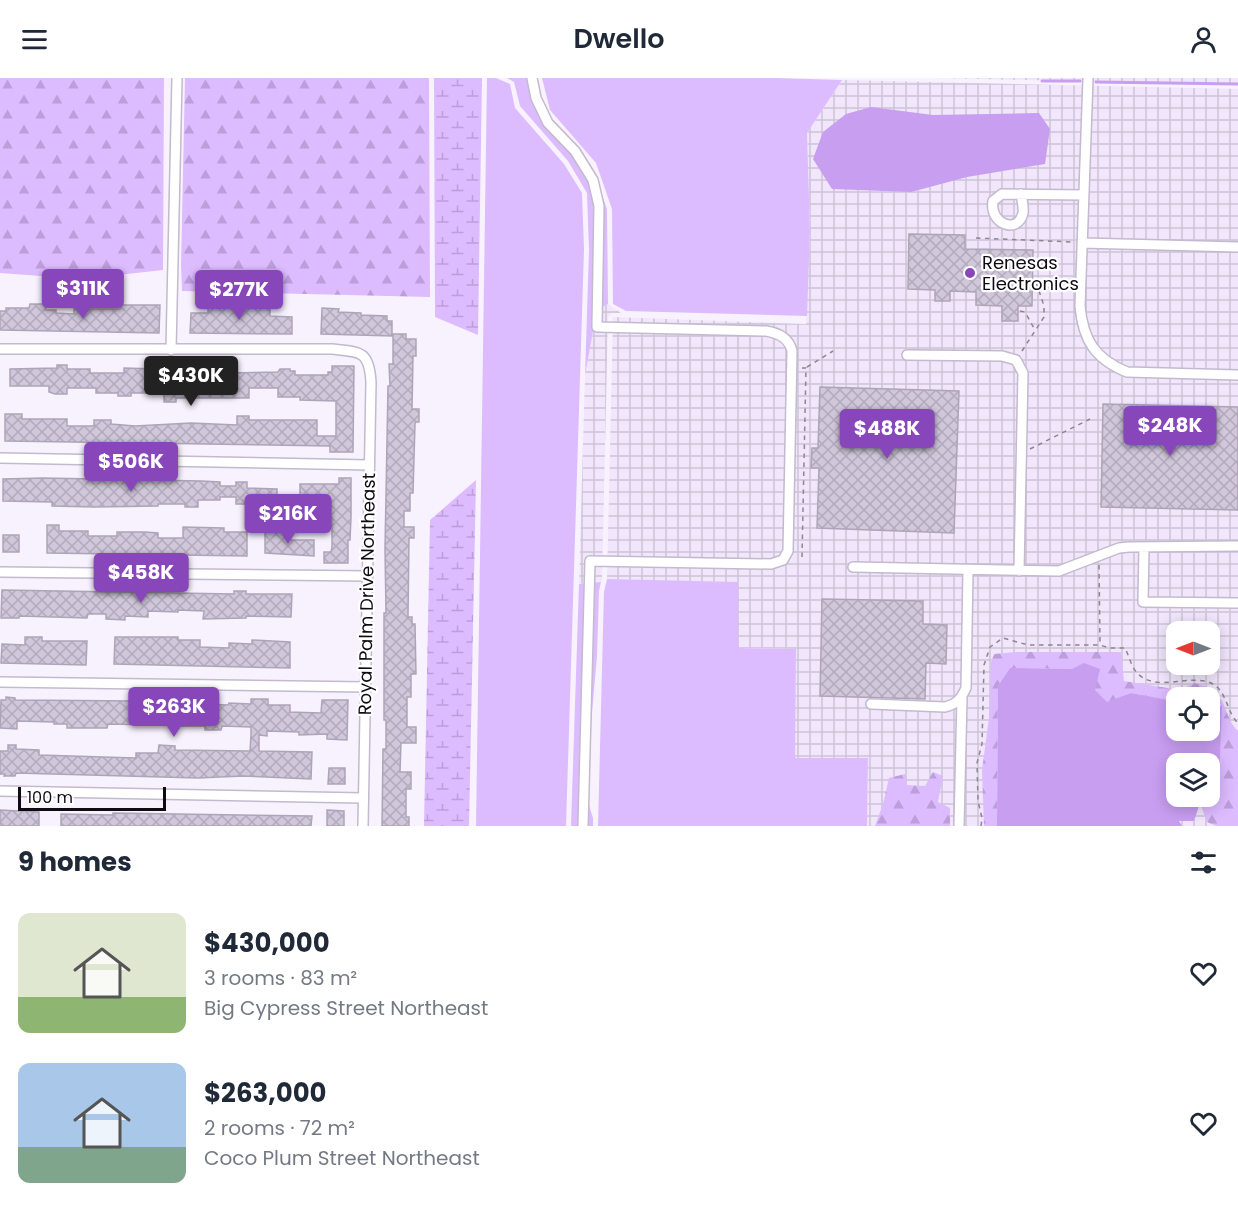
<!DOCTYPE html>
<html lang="en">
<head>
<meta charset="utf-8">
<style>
	:root { --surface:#fff; --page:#f6f6f7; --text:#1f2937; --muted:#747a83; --accent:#8846bb }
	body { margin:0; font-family:Poppins,sans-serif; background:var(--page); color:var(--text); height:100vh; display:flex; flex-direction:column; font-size:22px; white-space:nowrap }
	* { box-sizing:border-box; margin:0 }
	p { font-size:20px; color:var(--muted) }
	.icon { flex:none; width:33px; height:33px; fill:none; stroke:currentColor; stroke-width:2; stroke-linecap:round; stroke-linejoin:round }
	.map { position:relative; height:748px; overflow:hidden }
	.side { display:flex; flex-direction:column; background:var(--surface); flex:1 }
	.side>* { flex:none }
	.needle { width:39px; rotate:270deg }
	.fabs { position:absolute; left:1166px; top:543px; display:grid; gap:12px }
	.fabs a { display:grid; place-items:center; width:54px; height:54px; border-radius:12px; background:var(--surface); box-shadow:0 3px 15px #0003; font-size:30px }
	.scale { position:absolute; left:18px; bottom:15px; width:148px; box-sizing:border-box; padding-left:6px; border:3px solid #0f0b12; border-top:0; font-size:16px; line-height:21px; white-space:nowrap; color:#0f0b12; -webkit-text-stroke:4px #fff; paint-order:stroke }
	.price { position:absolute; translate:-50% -51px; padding:0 14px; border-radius:6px; background:var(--accent); color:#fff; font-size:20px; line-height:39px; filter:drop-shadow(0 2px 3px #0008) }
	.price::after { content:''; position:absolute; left:50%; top:36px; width:18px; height:14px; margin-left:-9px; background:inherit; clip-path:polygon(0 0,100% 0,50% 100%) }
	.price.current { background:#222; color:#fff }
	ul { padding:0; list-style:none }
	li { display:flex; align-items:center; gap:18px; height:150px; padding:0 18px }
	li span { display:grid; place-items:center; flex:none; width:168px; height:120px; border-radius:12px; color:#555 }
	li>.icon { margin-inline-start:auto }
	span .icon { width:72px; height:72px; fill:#fffc; stroke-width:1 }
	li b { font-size:26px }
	h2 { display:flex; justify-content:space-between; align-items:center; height:72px; padding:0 18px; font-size:26px }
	header { display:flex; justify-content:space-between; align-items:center; height:78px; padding:0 18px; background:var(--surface); font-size:27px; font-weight:600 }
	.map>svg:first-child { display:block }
	.industrial { fill:url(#industrial-grid); fill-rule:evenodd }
	.green { fill:#dbf }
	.forest { fill:url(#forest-firs) }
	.wetland { fill:url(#wetland-marsh) }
	.water { fill:#c89ef1 }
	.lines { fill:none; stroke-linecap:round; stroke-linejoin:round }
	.stream { stroke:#c89ef1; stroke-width:3 }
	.building { fill:url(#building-cross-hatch); stroke:#aea4b8; stroke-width:1.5 }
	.minor-casing { stroke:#c3bace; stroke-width:12 }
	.path { stroke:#8b8690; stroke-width:1.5; stroke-dasharray:4.5 4.5; stroke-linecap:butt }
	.minor { stroke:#fff; stroke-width:9 }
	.poi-dot { fill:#8846bb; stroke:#fff; stroke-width:2 }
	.labels { text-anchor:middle; stroke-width:4.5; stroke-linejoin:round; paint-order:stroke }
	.poi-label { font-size:18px; fill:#0f0b12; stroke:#fff; text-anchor:start }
	.street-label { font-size:18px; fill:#0f0b12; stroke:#fff }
</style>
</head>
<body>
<header><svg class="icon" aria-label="menu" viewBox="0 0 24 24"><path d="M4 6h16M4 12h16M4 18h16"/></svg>Dwello<svg class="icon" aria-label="person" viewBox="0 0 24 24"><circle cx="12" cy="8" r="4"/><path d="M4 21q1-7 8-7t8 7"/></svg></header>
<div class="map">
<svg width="1238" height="748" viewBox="0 0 1238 748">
	<defs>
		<pattern id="industrial-grid" width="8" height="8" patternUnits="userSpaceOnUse" patternTransform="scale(1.5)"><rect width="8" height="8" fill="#f1e6fc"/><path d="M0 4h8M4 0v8" fill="none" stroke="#cdc4d7"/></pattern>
		<pattern id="forest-firs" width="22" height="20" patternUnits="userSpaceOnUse" patternTransform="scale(1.5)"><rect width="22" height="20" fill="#dbf"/><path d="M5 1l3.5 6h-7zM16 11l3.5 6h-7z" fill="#bc9fda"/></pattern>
		<pattern id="wetland-marsh" width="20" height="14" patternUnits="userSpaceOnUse" patternTransform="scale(1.5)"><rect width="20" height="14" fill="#dbf"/><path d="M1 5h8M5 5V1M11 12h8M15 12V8" fill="none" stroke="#bc9fda"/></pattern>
		<pattern id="building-cross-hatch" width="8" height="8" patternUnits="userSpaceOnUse" patternTransform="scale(1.5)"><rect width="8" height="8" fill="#d1c7db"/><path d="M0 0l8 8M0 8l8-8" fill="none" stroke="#b2aabb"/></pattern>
	</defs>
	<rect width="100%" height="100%" fill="#f8f2ff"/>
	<path class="industrial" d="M 935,0 L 1238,0 L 1238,7 Z
		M 842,2 L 1238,11 L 1238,748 L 867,748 L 868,680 L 794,681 L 796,571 L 737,570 L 738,505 L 607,501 L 613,239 L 806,246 L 810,153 L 807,55 ZM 1176,554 L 1209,554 L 1209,586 L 1176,586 ZM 1176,620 L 1209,620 L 1209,652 L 1176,652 ZM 1176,686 L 1209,686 L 1209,718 L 1176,718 Z
		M 608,226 L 621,235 L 612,235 L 608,239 L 602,501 L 601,504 L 579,506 L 585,297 L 597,232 Z"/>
	<path class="green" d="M 487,0 L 496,0 L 510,6 L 515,30 L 564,86 L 582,115 L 584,171 L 566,748 L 476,748 Z
		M 507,0 L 537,0 L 545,33 L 591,87 L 607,131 L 608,226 L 597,232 L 585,297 L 589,172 L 587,115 L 568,83 L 520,28 L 514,4 Z
		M 542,0 L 774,0 L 842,2 L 807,55 L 810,153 L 807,238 L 626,233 L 613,226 L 612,131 L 596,85 L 550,32 Z
		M 607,501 L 738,504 L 738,570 L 796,571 L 795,680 L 868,680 L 867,748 L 598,748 L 604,514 Z
		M 601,504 L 599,513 L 597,578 L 585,714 L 593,740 L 593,748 L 571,748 L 579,506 Z"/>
	<path class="forest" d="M 0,0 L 164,0 L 163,192 L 82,201 L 0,195 Z
		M 185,0 L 429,0 L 430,219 L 182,213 L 181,188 Z
		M 1015,574 L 1121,574 L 1124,603 L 1180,612 L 1195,605 C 1200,607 1209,608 1213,612 C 1226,621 1226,642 1238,653 L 1238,748 L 1216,748 L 1207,744 L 1200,725 L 1193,719 L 1209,718 L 1209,696 L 1219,702 L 1221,627 L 1209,636 L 1209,620 L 1176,620 L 1176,629 L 1169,622 L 1131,615 L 1107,625 L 1072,591 L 1010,590 L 998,608 L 997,748 L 984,748 L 982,692 L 989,640 L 991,584 L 994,576 Z
		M 933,694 L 943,698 L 938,724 L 950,730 L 950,748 L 875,748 L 883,726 L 889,700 L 905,696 L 907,707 L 925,708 Z"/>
	<path class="wetland" d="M 434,0 L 482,0 L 478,257 L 435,239 Z
		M 476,402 L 469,748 L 424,748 L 430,442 Z"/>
	<path class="water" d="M 871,29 L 933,37 L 1039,35 L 1050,51 L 1045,86 L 967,99 L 911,114 L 832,111 L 813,81 L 823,54 L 846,36 Z
		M 1084,585 L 1100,591 L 1095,612 L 1107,624 L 1131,615 L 1169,622 L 1176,629 L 1176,652 L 1209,652 L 1209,636 L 1222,627 L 1219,703 L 1209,696 L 1209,686 L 1176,686 L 1176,718 L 1193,719 L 1200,725 L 1194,743 L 1179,743 L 1182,748 L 997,748 L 998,608 L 1010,590 L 1072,591 Z"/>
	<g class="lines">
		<path class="stream" d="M 1042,3 L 1080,3
			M 1096,4 L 1238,6"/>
	</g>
	<path class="building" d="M 909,156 L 965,157 L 965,171 L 1033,172 L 1032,228 L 1018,228 L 1018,243 L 1002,243 L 1002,228 L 976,227 L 976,214 L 950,213 L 950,223 L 935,223 L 935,212 L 908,211 Z
		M 30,226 L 46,226 L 46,232 L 56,232 L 56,235 L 74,236 L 74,231 L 120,231 L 120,227 L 160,227 L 159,255 L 0,252 L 0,233 L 6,233 L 6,230 L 29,230 Z
		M 231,226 L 247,227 L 247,230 L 270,230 L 270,238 L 292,239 L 292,256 L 190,255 L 191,235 L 208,235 L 208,227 Z
		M 322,230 L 339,231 L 338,234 L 361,235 L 361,237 L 387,238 L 387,243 L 392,243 L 392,258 L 321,256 Z
		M 393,256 L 406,256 L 406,261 L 416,261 L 416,278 L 413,278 L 412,331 L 419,331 L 419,344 L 416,344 L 415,346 L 413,415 L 410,415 L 410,433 L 404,433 L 404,449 L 414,449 L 414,460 L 409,460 L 408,539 L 412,539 L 412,546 L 415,546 L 416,596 L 411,596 L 411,619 L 407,619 L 407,649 L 416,649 L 416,665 L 401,665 L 400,694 L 411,694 L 411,711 L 406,711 L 406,739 L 409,739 L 409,748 L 382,748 L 383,671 L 386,671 L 386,642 L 384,642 L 384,535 L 386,535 L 385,471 L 388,308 L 390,308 L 389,286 L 393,286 Z
		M 57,287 L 67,287 L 67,291 L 90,291 L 90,295 L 124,295 L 124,290 L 226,293 L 226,295 L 278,294 L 280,291 L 290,291 L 290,293 L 295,293 L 295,297 L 328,297 L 328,294 L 332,294 L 332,288 L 354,288 L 353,374 L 330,374 L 330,368 L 5,363 L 5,336 L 22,336 L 22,341 L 67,341 L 67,348 L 94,348 L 94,342 L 111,342 L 111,346 L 135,348 L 191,345 L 237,347 L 237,338 L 249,338 L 249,342 L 317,342 L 317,358 L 336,358 L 336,323 L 300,322 L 300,319 L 278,319 L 278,310 L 249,310 L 249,320 L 176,320 L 176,324 L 164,324 L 164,315 L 131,315 L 131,318 L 118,318 L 118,315 L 96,315 L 96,310 L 67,310 L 67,316 L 55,316 L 49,314 L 49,308 L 10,308 L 10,291 L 57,290 Z
		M 820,309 L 959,313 L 954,455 L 817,450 L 819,390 L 811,390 L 812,370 L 818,370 Z
		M 1103,326 L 1238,329 L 1238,432 L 1101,429 Z
		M 43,400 L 202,403 L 220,404 L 220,408 L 236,408 L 236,404 L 247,404 L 247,410 L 277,411 L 277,431 L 257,430 L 257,426 L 236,426 L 236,419 L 220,419 L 220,422 L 198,422 L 198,429 L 185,429 L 185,426 L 158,426 L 158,428 L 94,429 L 52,428 L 52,424 L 3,423 L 3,401 Z
		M 339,400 L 351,400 L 351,439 L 350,462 L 348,462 L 348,485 L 324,485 L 324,474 L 331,474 L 332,469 L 332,439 L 325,439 L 325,426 L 300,426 L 300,406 L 339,406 Z
		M 47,447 L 59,447 L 59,453 L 88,453 L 88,458 L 117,458 L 117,454 L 145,454 L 158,455 L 158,460 L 183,460 L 183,449 L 224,450 L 224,454 L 247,454 L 247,478 L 47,475 Z
		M 265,454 L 285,454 L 285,460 L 290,460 L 289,462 L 314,462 L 314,478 L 265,475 Z
		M 3,457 L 19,457 L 19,474 L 3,474 Z
		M 2,512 L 234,516 L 234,513 L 246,513 L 246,516 L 292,516 L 291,539 L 246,538 L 246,540 L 203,541 L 204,533 L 178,532 L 178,534 L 148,533 L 148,539 L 125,538 L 125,542 L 106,541 L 106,536 L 88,536 L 87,540 L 19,538 L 19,540 L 1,540 Z
		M 822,521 L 923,523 L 923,546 L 947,547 L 946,586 L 926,585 L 925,621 L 820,618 Z
		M 25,559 L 42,559 L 42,563 L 87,563 L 86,587 L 1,585 L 2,566 L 25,567 Z
		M 115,559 L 178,559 L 178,562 L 200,562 L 200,569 L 229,570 L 229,565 L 252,566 L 252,562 L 290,564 L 290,590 L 114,586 Z
		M 6,619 L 15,620 L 15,622 L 137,623 L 228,627 L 229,625 L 251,626 L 251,621 L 268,621 L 268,627 L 290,627 L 290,634 L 321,635 L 322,622 L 348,622 L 347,662 L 327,661 L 327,656 L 299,657 L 299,654 L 267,653 L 267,658 L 259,657 L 259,673 L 312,674 L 311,701 L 243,698 L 198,700 L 16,695 L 15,698 L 4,698 L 5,696 L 0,696 L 0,673 L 8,673 L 8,667 L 16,667 L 16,671 L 39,672 L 39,677 L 136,680 L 136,675 L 158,675 L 159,667 L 175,668 L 175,672 L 250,673 L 251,657 L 251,649 L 222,648 L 221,652 L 205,652 L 205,648 L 181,648 L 182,644 L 153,644 L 153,647 L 108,646 L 107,650 L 67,650 L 67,646 L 54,646 L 54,644 L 17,643 L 17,651 L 0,650 L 1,622 L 6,622 Z
		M 329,690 L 345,690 L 345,706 L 328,706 Z
		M 0,732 L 39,734 L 39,748 L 0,748 Z
		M 327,732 L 344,733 L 344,748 L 327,748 Z
		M 113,735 L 312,738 L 311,748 L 61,748 L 61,736 L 113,737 Z"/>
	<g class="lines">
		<defs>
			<path id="minor" d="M 532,0 L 536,20 L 548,45 L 575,73 L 593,102 L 599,128 L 597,249 L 766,253 C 779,255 789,260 792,273 L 788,473 L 783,482 L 771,486 L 590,483 L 583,748
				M 1088,0 L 1080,228 C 1083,262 1095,281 1127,294 L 1238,297
				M 1021,116 C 1022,122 1024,130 1023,135 C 1018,157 989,146 993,123 L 1002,116 L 1084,117
				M 1082,165 L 1238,169
				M 0,271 L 332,271 C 360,274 369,272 371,304 L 363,748
				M 171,272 L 177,0
				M 907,277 L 1002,278 L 1016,282 L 1023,295 L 1019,493
				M 0,380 L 369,387
				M 1144,469 L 1143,524 L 1238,525
				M 853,489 L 1059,493 L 1119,470 L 1129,469 L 1238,468
				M 0,494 L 368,498
				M 0,604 L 366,609
				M 871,626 L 945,629 C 957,626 961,621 966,610 L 968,492
				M 0,713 L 363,720
				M 959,748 L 962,620"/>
		</defs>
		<use href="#minor" class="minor-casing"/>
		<path class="path" d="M 976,160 L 1072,164
			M 1020,233 L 1025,234 L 1035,252
			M 1022,273 L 1044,239 L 1044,228 L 1035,201
			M 807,289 L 833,273
			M 1030,371 L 1090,341
			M 802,479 L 806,290 L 802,290
			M 1099,487 L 1100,566
			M 981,748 L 982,740 L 978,723 L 977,685 L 982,666 L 984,587 L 990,569 L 1003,560 L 1028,567 L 1100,567 L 1109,570 L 1125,570 C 1129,578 1131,588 1137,595 C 1158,616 1191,594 1213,606 C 1227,614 1227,635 1238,645"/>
		<use href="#minor" class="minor"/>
	</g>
	<circle class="poi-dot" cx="970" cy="195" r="6"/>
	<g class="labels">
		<g class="poi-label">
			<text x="982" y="191">Renesas<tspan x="982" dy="21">Electronics</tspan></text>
		</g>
		<g class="street-label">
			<text transform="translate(367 516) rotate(-89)" y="6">Royal Palm Drive Northeast</text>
		</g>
	</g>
</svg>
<div class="fabs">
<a><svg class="needle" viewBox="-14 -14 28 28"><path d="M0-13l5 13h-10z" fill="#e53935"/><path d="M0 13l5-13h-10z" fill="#747a83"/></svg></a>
<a><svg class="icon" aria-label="locate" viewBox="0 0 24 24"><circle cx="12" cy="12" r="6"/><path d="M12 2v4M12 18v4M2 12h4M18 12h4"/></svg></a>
<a><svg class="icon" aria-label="layers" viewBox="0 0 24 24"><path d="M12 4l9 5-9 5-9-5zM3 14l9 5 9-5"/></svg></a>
</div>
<div class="scale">100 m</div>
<b class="price" style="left:83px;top:242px">$311K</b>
<b class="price" style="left:239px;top:243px">$277K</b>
<b class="price current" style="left:191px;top:329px">$430K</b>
<b class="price" style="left:1170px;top:379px">$248K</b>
<b class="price" style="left:887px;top:382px">$488K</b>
<b class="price" style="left:131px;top:415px">$506K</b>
<b class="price" style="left:288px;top:467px">$216K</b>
<b class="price" style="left:141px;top:526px">$458K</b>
<b class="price" style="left:174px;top:660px">$263K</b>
</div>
<section class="side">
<h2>9 homes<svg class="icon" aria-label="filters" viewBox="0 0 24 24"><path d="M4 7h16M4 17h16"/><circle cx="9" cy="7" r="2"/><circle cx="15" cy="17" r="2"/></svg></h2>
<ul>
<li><span style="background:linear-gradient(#dfe7d0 70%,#8fb573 0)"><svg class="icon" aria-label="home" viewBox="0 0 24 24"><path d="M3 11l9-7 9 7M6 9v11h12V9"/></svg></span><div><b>$430,000</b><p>3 rooms · 83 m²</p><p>Big Cypress Street Northeast</p></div><svg class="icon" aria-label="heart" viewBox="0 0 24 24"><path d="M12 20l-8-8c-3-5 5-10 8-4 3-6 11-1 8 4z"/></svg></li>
<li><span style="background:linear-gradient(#a9c7e8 70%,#7fa58c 0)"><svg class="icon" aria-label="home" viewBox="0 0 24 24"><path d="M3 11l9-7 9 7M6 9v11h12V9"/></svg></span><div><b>$263,000</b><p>2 rooms · 72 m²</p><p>Coco Plum Street Northeast</p></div><svg class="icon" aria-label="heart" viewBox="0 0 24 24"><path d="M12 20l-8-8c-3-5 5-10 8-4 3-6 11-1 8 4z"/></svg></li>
</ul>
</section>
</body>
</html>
